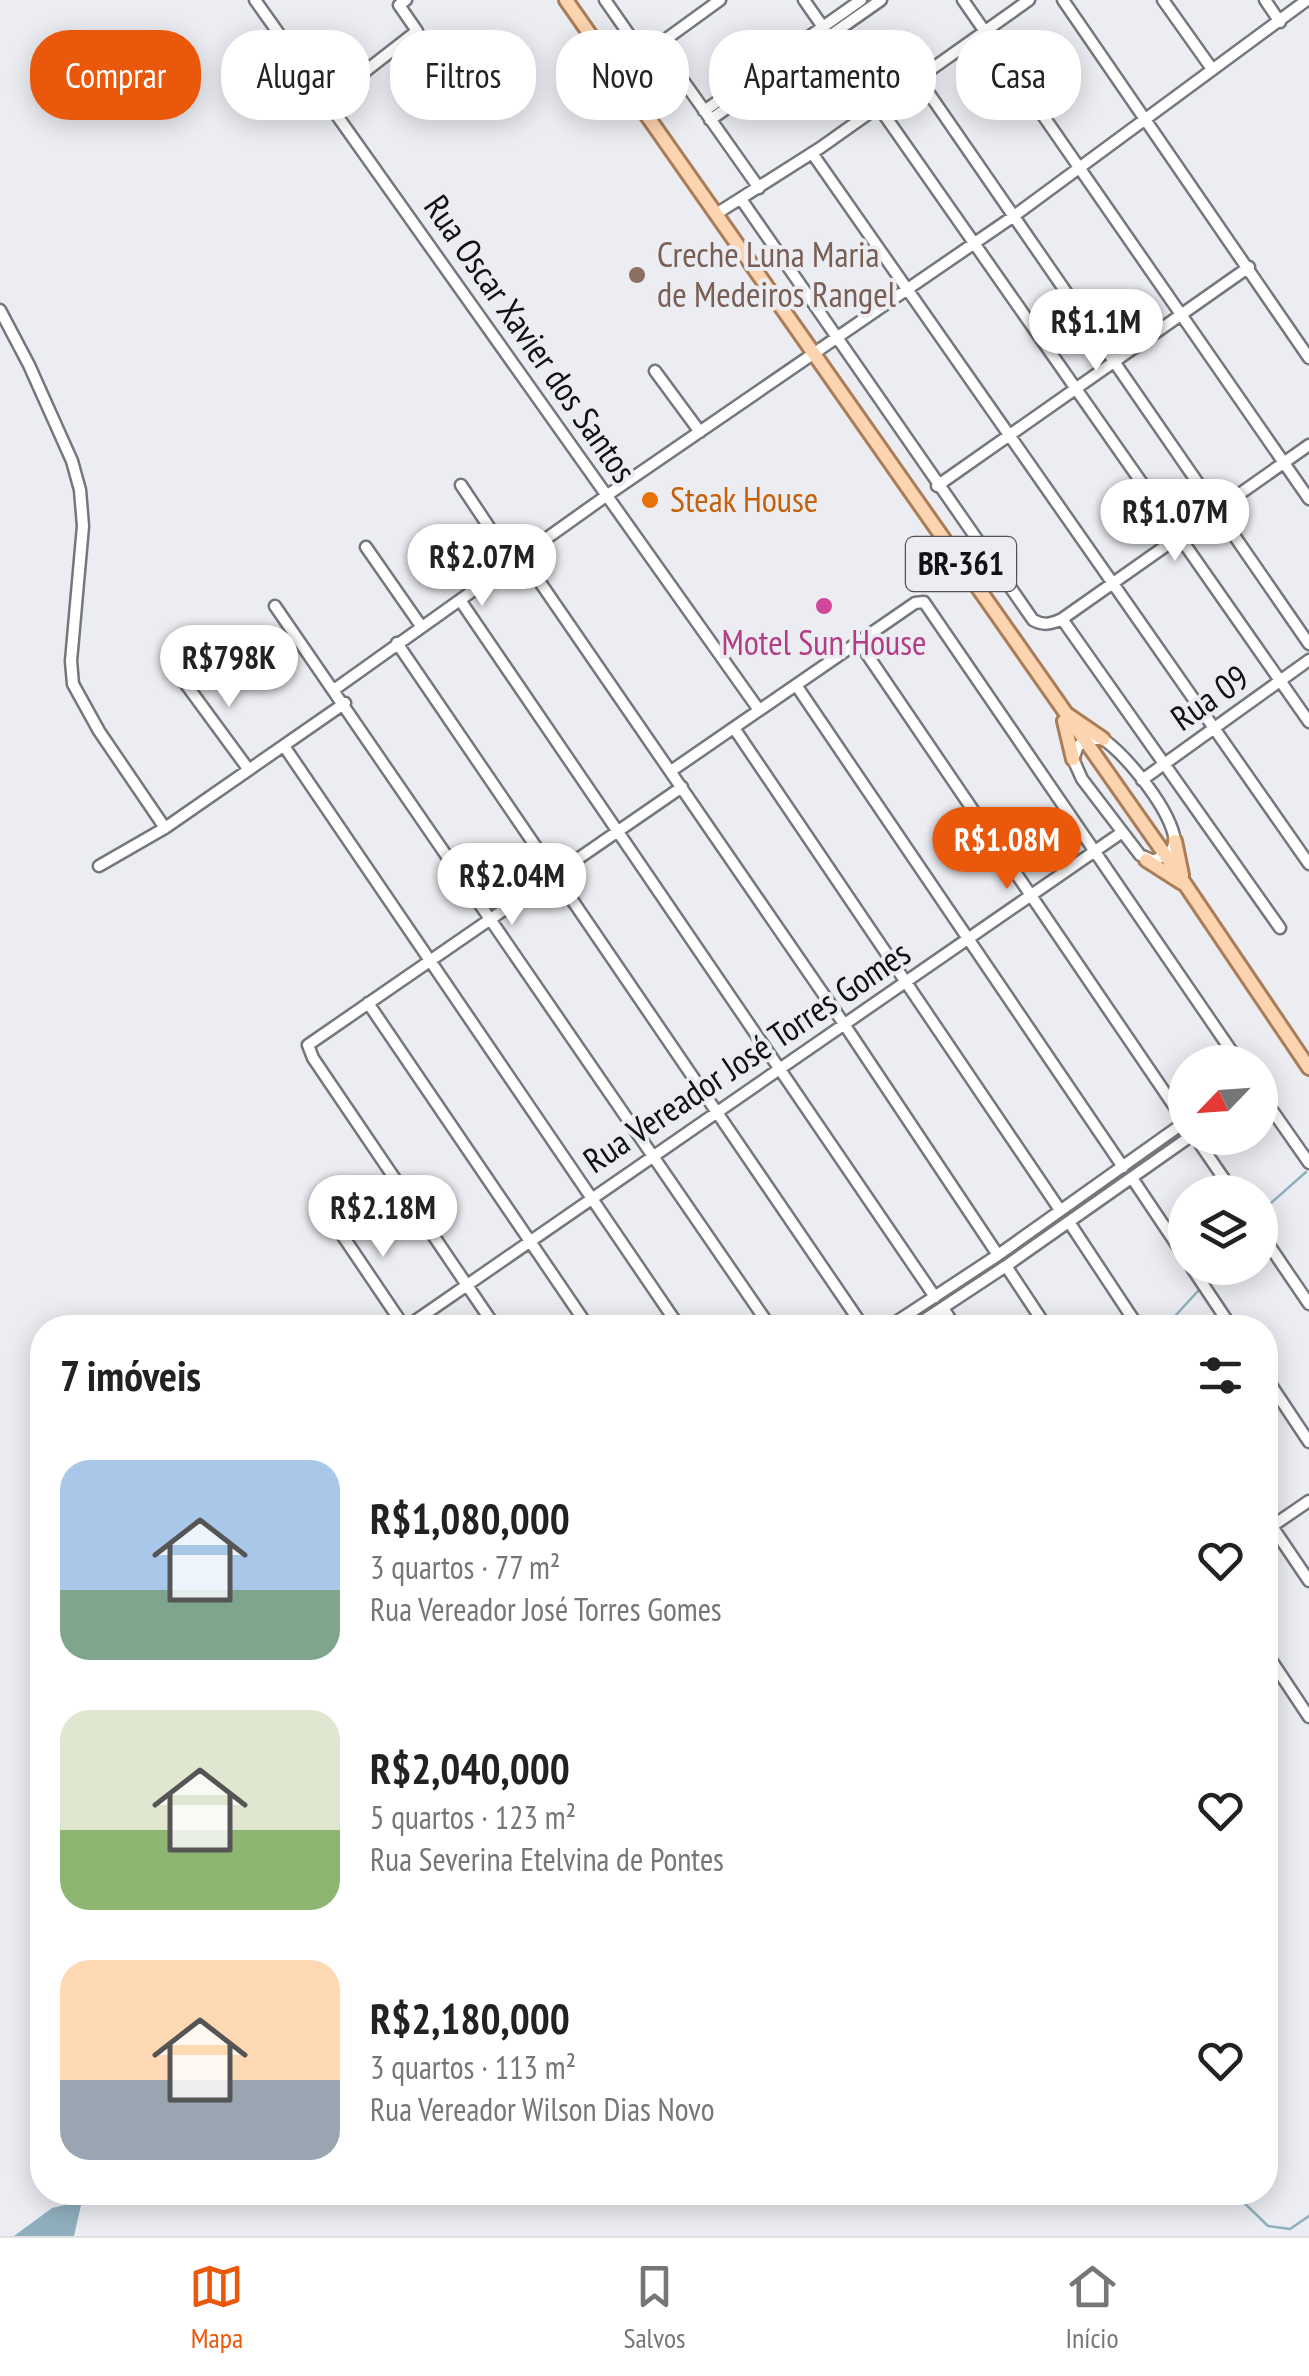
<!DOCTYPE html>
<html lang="pt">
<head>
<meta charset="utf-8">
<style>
	:root { --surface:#fff; --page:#f6f6f6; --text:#222; --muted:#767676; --line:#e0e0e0; --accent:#ea580c }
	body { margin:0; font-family:"PT Sans Narrow",sans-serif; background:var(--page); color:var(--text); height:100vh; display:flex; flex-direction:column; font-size:38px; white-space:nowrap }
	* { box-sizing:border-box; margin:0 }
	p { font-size:32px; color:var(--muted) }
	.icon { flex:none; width:55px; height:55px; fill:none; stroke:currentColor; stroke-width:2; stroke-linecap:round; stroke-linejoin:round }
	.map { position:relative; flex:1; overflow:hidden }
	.side { position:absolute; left:30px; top:1315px; width:1248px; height:890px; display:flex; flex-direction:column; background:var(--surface); border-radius:40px; box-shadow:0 5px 25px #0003 }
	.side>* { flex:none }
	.banner { position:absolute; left:30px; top:30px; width:1250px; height:90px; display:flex; gap:20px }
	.needle { width:65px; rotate:245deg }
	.buttons { position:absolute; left:1168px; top:1045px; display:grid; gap:20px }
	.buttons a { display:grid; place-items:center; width:110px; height:110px; border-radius:50%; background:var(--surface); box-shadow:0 5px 25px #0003; font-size:50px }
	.price { position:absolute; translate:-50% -85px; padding:0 22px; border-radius:35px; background:#fff; color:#222; font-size:32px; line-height:65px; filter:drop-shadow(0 2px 5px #0008) }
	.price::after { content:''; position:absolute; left:50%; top:60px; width:30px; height:22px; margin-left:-15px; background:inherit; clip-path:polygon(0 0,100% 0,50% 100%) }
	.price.current { background:var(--accent); color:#fff }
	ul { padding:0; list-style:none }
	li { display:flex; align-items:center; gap:30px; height:250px; padding:0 30px }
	li span { display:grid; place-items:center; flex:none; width:280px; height:200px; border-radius:30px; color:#555 }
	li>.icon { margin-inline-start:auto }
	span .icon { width:120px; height:120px; fill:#fffc; stroke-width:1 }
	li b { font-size:42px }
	h2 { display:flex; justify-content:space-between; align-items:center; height:120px; padding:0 30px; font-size:42px }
	.pill { padding:0 35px; border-radius:40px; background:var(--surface); box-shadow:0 5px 25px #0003; font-size:35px; line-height:90px }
	.pill.current { background:var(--accent); color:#fff }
	.tabs { display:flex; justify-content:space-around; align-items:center; height:140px; border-top:2px solid var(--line); background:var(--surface); font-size:28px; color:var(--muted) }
	.tabs a { display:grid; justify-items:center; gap:5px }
	.tabs .current { color:var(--accent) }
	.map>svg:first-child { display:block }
	.water { fill:#90afbe }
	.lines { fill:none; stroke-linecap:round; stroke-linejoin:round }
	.stream { stroke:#90afbe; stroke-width:2.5 }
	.minor-casing { stroke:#74777b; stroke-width:15 }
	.major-casing { stroke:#a97d57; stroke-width:18 }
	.minor { stroke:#fff; stroke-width:10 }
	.major { stroke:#fdd4b0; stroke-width:12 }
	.education-dot { fill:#8d6e63; stroke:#ebedf2; stroke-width:4 }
	.food-dot { fill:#e8710a; stroke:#ebedf2; stroke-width:4 }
	.hotel-dot { fill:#d1479c; stroke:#ebedf2; stroke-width:4 }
	.labels { text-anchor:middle; stroke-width:8; stroke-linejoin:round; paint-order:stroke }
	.shield { fill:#ebedf2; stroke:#525356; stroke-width:2.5 }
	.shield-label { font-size:32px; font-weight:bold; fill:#101113 }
	.education-label { font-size:35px; fill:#785e54; stroke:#ebedf2; text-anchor:start }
	.street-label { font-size:35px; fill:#101113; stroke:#ebedf2 }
	.food-label { font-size:35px; fill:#c56008; stroke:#ebedf2; text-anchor:start }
	.hotel-label { font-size:35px; fill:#b23c85; stroke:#ebedf2 }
</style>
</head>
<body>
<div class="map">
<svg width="1309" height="2236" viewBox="0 0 1309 2236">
	<rect width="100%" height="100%" fill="#ebedf2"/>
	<path class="water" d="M 82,2201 L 74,2236 L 14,2236 L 52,2208 Z"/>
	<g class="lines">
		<path class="stream" d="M 1262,1211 L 1306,1172
			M 1213,1275 L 1220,1268
			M 1164,1328 L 1198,1291
			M 1233,2192 L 1268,2226 L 1290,2229 L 1309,2216"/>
		<defs>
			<path id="minor" d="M 255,0 L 759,710
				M 605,0 L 644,56
				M 804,0 L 1309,722
				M 963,0 L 1309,499
				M 1063,0 L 1309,358
				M 1163,0 L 1212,69
				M 1265,0 L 1280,22
				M 658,45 L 759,188
				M 618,74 L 720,0
				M 919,79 L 1309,644
				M 327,101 L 417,31 L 399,5 L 406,0
				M 704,111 L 861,0
				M 710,120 L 881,0
				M 812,153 L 1309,864
				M 741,199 L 1033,620 C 1044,626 1051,624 1062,619 L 1309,445
				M 716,214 L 820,148 L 1029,0
				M 0,310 L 29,365 L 72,461 L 80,490 L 83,526 L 71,661 L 73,684 L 99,731 L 165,828
				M 655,371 L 700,432
				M 461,485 L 513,563
				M 937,486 L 1249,267
				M 366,547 L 421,626
				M 522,556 L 844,1024 L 998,1255
				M 460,600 L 935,1297
				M 275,606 L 771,1328
				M 1062,619 L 1280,928
				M 858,641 L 1185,1122
				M 397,643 L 864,1328
				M 177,672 L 249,770
				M 796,685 L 1123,1167
				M 335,689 L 606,496 L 1014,216 L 1307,0
				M 734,728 L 1060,1210
				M 1089,739 L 1103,739 C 1128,757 1171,810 1175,841 L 1172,850 L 1154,861 L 1140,855 L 1082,779 L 1073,759 L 1078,746 Z
				M 284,746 L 680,1328
				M 671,771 L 915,603 L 924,602 L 1239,1062
				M 1142,780 L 1309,660
				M 99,866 L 165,828 L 345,703
				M 368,1003 L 589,1328
				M 1260,1093 L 1309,1163
				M 1196,1138 L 1233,1192
				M 1132,1178 L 1185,1257
				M 328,1214 L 405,1328
				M 1069,1222 L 1139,1328
				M 1260,1232 L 1309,1304
				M 1006,1266 L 1047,1328
				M 1192,1268 L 1232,1328
				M 943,1308 L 956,1328
				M 405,1328 L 1121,833
				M 496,1328 L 313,1058 L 308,1045 L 682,787
				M 887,1328 L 998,1255 L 1185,1122
				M 912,1328 L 1006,1266 L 1188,1138
				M 1265,1376 L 1309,1442
				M 1265,1516 L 1309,1581
				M 1265,1531 L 1309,1501
				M 1265,1651 L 1309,1717"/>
			<path id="major" d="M 566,0 L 1166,856 L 1309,1068
				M 1068,715 L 1103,739
				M 1064,721 L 1073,759
				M 1175,841 L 1182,875
				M 1146,860 L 1182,883"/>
		</defs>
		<use href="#minor" class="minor-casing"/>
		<use href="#major" class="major-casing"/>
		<use href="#minor" class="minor"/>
		<use href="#major" class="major"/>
	</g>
	<circle class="education-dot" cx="637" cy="275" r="10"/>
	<circle class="food-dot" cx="650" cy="500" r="10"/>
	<circle class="hotel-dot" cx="824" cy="606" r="10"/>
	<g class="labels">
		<rect class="shield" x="906" y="537" width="110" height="54" rx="8"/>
		<g class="shield-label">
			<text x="961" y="575">BR-361</text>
		</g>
		<g class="education-label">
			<text x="657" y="267">Creche Luna Maria<tspan x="657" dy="40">de Medeiros Rangel</tspan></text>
		</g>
		<g class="street-label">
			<text transform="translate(530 339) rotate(55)" y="12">Rua Oscar Xavier dos Santos</text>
			<text transform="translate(1210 698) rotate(-35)" y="12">Rua 09</text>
			<text transform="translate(747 1057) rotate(-34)" y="12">Rua Vereador José Torres Gomes</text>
		</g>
		<g class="food-label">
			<text x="670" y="512">Steak House</text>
		</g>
		<g class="hotel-label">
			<text x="824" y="655">Motel Sun House</text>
		</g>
	</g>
</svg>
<div class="buttons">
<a><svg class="needle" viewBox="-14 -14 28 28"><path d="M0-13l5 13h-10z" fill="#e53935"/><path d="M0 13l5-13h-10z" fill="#767676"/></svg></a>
<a><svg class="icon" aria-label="layers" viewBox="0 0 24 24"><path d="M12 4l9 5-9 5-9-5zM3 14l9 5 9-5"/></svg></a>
</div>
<b class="price" style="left:1096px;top:374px">R$1.1M</b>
<b class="price" style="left:1175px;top:564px">R$1.07M</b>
<b class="price" style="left:482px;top:609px">R$2.07M</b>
<b class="price" style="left:229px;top:710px">R$798K</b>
<b class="price current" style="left:1007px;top:892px">R$1.08M</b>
<b class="price" style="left:512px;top:928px">R$2.04M</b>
<b class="price" style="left:383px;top:1260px">R$2.18M</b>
<div class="banner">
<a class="pill current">Comprar</a>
<a class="pill">Alugar</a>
<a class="pill">Filtros</a>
<a class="pill">Novo</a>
<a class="pill">Apartamento</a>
<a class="pill">Casa</a>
</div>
<section class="side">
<h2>7 imóveis<svg class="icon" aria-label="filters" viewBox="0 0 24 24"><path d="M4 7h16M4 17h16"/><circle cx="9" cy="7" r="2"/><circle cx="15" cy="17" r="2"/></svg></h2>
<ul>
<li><span style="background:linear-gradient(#a9c7e8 65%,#7fa58c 0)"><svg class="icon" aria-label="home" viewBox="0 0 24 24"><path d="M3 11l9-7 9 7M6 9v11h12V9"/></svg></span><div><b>R$1,080,000</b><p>3 quartos · 77 m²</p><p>Rua Vereador José Torres Gomes</p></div><svg class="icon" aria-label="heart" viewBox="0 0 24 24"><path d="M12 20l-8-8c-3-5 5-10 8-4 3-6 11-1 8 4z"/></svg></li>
<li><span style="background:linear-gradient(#dfe7d0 60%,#8fb573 0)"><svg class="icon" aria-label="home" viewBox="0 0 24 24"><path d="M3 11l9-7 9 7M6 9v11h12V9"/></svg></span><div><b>R$2,040,000</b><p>5 quartos · 123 m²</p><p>Rua Severina Etelvina de Pontes</p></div><svg class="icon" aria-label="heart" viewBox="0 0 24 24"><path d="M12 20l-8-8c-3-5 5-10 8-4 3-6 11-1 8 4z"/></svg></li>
<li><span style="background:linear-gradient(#ffd9b3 60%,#9aa5b1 0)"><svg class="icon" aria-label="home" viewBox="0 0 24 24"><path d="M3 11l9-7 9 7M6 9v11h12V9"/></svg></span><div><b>R$2,180,000</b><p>3 quartos · 113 m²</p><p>Rua Vereador Wilson Dias Novo</p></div><svg class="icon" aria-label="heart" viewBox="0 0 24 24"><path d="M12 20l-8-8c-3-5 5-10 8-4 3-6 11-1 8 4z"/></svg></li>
</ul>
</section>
</div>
<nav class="tabs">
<a class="current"><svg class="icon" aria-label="map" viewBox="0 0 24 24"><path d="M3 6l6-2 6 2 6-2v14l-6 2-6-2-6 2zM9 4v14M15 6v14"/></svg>Mapa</a>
<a><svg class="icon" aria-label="saved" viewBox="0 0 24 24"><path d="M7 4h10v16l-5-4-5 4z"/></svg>Salvos</a>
<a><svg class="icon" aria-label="home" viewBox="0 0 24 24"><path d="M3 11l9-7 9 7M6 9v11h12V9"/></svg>Início</a>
</nav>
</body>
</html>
